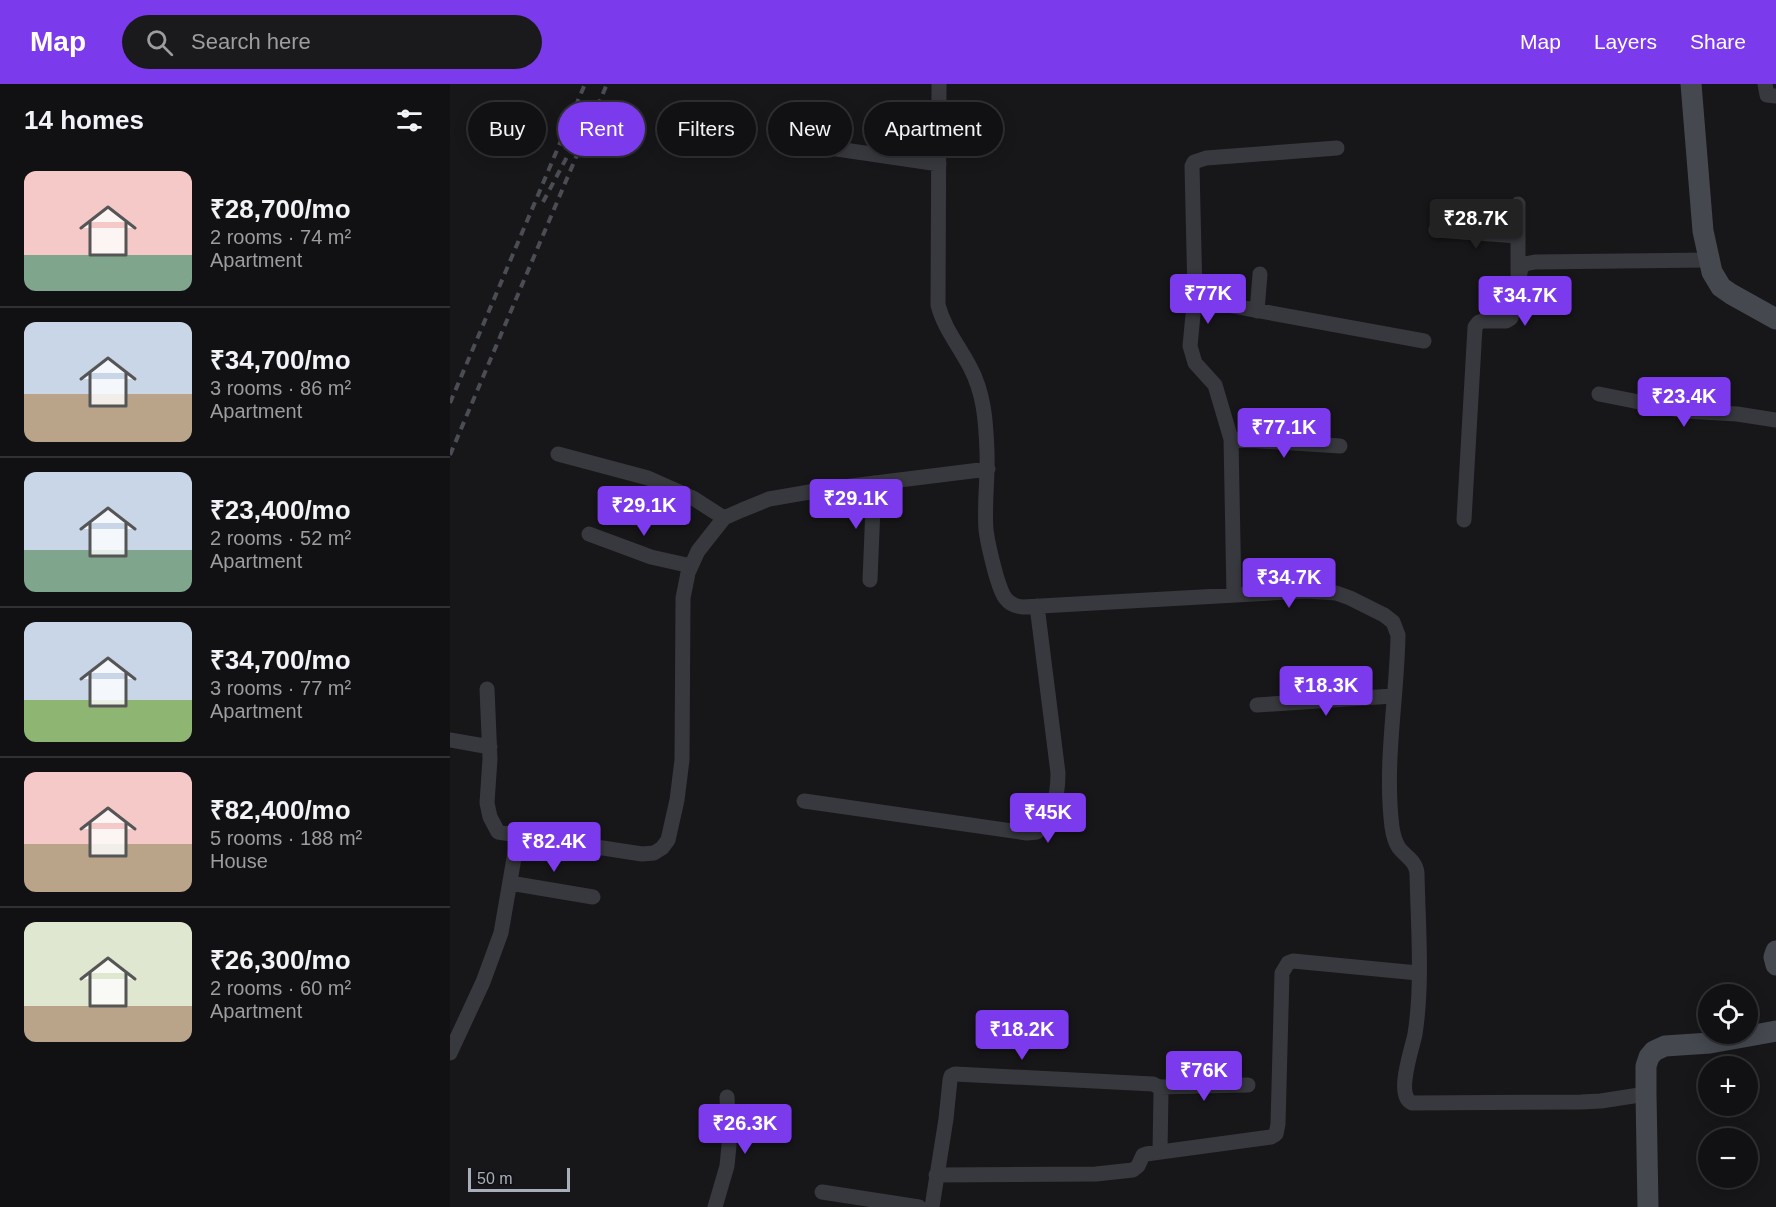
<!DOCTYPE html>
<html lang="en">
<head>
<meta charset="utf-8">
<style>
	:root { --surface:#111113; --page:#1a1a1c; --text:#f1f3f6; --muted:#9c9da0; --line:#303133; --accent:#7c3aed }
	body { margin:0; font-family:Helvetica,sans-serif; background:var(--page); color:var(--text); height:100vh; display:flex; flex-direction:column; font-size:22px; white-space:nowrap }
	* { box-sizing:border-box; margin:0 }
	p { font-size:20px; color:var(--muted) }
	.icon { flex:none; width:33px; height:33px; fill:none; stroke:currentColor; stroke-width:2; stroke-linecap:round; stroke-linejoin:round }
	.map { position:relative; flex:1; overflow:hidden }
	.sheet { display:flex; flex-direction:column; background:var(--surface); width:450px }
	.sheet>* { flex:none }
	.top-card { position:absolute; left:18px; top:18px; width:570px; height:54px; display:flex; gap:12px }
	.buttons { position:absolute; left:1248px; top:900px; display:grid; gap:12px }
	.buttons a { display:grid; place-items:center; width:60px; height:60px; border-radius:50%; background:var(--surface); box-shadow:0 3px 15px #0003,0 0 0 2px var(--line); font-size:30px }
	.scale { position:absolute; left:18px; bottom:15px; width:102px; box-sizing:border-box; padding-left:6px; border:3px solid #a8aeba; border-top:0; font-size:16px; line-height:21px; white-space:nowrap; color:#a8aeba; -webkit-text-stroke:4px #121214; paint-order:stroke }
	.price { position:absolute; translate:-50% -51px; padding:0 14px; border-radius:6px; background:var(--accent); color:#fff; font-size:20px; line-height:39px; filter:drop-shadow(0 2px 3px #0008) }
	.price::after { content:''; position:absolute; left:50%; top:36px; width:18px; height:14px; margin-left:-9px; background:inherit; clip-path:polygon(0 0,100% 0,50% 100%) }
	.price.selected { background:#222; color:#fff }
	ul { padding:0; list-style:none }
	li { display:flex; align-items:center; gap:18px; height:150px; padding:0 24px }
	li+li { border-top:2px solid var(--line) }
	li span { display:grid; place-items:center; flex:none; width:168px; height:120px; border-radius:12px; color:#555 }
	li>.icon { margin-inline-start:auto }
	span .icon { width:72px; height:72px; fill:#fffc; stroke-width:1 }
	li b { font-size:26px }
	h2 { display:flex; justify-content:space-between; align-items:center; height:72px; padding:0 24px; font-size:26px }
	.tag { padding:0 21px; border-radius:27px; background:var(--surface); box-shadow:0 3px 15px #0003,0 0 0 2px var(--line); font-size:21px; line-height:54px }
	.tag.selected { background:var(--accent); color:#fff }
	header { display:flex; align-items:center; gap:36px; box-sizing:border-box; height:84px; padding:0 30px; background:var(--accent); color:#fff }
	header strong { font-size:28px }
	nav { display:flex; gap:33px; margin-inline-start:auto; font-size:21px }
	.search { width:420px; height:54px; background:var(--page); display:flex; align-items:center; gap:15px; box-sizing:border-box; padding:0 21px; border-radius:33px; color:var(--muted); font-size:22px }
	main { display:flex; flex:1; min-height:0 }
	.map>svg:first-child { display:block }
	.lines { fill:none; stroke-linecap:round; stroke-linejoin:round }
	.street { stroke:#38393e; stroke-width:15 }
	.secondary { stroke:#45484f; stroke-width:21 }
	.rail { stroke:#4a4d53; stroke-width:4; stroke-dasharray:8 6; stroke-linecap:butt }
</style>
</head>
<body>
<header>
<strong>Map</strong>
<div class="search"><svg class="icon" aria-label="search" viewBox="0 0 24 24"><circle cx="10" cy="10" r="6"/><path d="M15 15l6 6"/></svg>Search here</div>
<nav><a>Map</a><a>Layers</a><a>Share</a></nav>
</header>
<main>
<section class="sheet">
<h2>14 homes<svg class="icon" aria-label="filters" viewBox="0 0 24 24"><path d="M4 7h16M4 17h16"/><circle cx="9" cy="7" r="2"/><circle cx="15" cy="17" r="2"/></svg></h2>
<ul>
<li><span style="background:linear-gradient(#f6c9c9 70%,#7fa58c 0)"><svg class="icon" aria-label="home" viewBox="0 0 24 24"><path d="M3 11l9-7 9 7M6 9v11h12V9"/></svg></span><div><b>₹28,700/mo</b><p>2 rooms · 74 m²</p><p>Apartment</p></div></li>
<li><span style="background:linear-gradient(#c9d6e8 60%,#b9a48a 0)"><svg class="icon" aria-label="home" viewBox="0 0 24 24"><path d="M3 11l9-7 9 7M6 9v11h12V9"/></svg></span><div><b>₹34,700/mo</b><p>3 rooms · 86 m²</p><p>Apartment</p></div></li>
<li><span style="background:linear-gradient(#c9d6e8 65%,#7fa58c 0)"><svg class="icon" aria-label="home" viewBox="0 0 24 24"><path d="M3 11l9-7 9 7M6 9v11h12V9"/></svg></span><div><b>₹23,400/mo</b><p>2 rooms · 52 m²</p><p>Apartment</p></div></li>
<li><span style="background:linear-gradient(#c9d6e8 65%,#8fb573 0)"><svg class="icon" aria-label="home" viewBox="0 0 24 24"><path d="M3 11l9-7 9 7M6 9v11h12V9"/></svg></span><div><b>₹34,700/mo</b><p>3 rooms · 77 m²</p><p>Apartment</p></div></li>
<li><span style="background:linear-gradient(#f6c9c9 60%,#b9a48a 0)"><svg class="icon" aria-label="home" viewBox="0 0 24 24"><path d="M3 11l9-7 9 7M6 9v11h12V9"/></svg></span><div><b>₹82,400/mo</b><p>5 rooms · 188 m²</p><p>House</p></div></li>
<li><span style="background:linear-gradient(#dfe7d0 70%,#b9a48a 0)"><svg class="icon" aria-label="home" viewBox="0 0 24 24"><path d="M3 11l9-7 9 7M6 9v11h12V9"/></svg></span><div><b>₹26,300/mo</b><p>2 rooms · 60 m²</p><p>Apartment</p></div></li>
</ul>
</section>
<div class="map">
<svg width="1326" height="1123" viewBox="0 0 1326 1123">
	<rect width="100%" height="100%" fill="#171719"/>
	<g class="lines">
		<path class="street" d="M 489,0 L 488,221 C 494,244 509,262 520,283 C 534,309 536,338 537,368 C 538,394 534,420 536,446 C 538,462 542,476 546,491 C 551,507 554,522 573,523 L 856,507 L 886,509 L 900,514 L 934,531 L 943,538 L 948,551 C 947,615 934,678 942,743 C 943,750 945,758 949,764 C 956,773 966,777 967,789 C 968,841 973,899 965,950 C 962,966 945,1011 962,1019 L 1131,1018 L 1151,1017 L 1196,1010
			M 1315,0 L 1317,11 L 1326,12
			M 353,60 L 489,80
			M 1068,120 L 1068,191
			M 986,146 L 1068,152
			M 745,215 L 974,257
			M 807,227 L 810,190
			M 1149,310 L 1234,327 L 1287,330 L 1326,336
			M 781,355 L 890,362
			M 108,370 L 198,394 L 243,414 L 274,434
			M 1014,436 L 1025,243 L 1029,238 L 1032,237 L 1056,237 L 1061,234 L 1071,184 L 1075,180 L 1085,178 L 1258,176
			M 139,450 L 201,473 L 241,482
			M 420,496 L 424,399
			M 784,511 L 781,355 L 765,301 L 745,279 L 740,262 L 745,210 L 742,82 L 744,78 L 756,74 L 887,64
			M 37,605 L 40,675 L 37,719 L 40,733 L 48,748 L 192,770 L 204,769 L 212,764 L 218,756 L 227,716 L 232,676 L 233,514 L 238,489 L 248,467 L 274,434 L 292,426 L 319,415 L 377,405 L 538,385
			M 807,621 L 943,612
			M 0,656 L 40,663
			M 354,717 L 577,749 L 587,748 C 604,733 608,710 608,689 L 587,522
			M 60,799 L 143,813
			M 0,969 L 33,898 L 51,849 L 68,751
			M 709,1003 L 798,1001
			M 486,1091 L 646,1090 L 683,1086 L 688,1082 L 693,1071 L 696,1070 L 821,1053 L 826,1050 L 828,1040 L 832,889 L 838,879 L 843,877 L 968,889
			M 372,1108 L 469,1123
			M 265,1123 L 277,1082 L 279,1061 L 277,1013
			M 482,1123 L 496,1035 L 500,996 L 501,992 L 505,990 L 703,1000 L 709,1003 L 711,1008 L 710,1068"/>
		<path class="secondary" d="M 1241,0 L 1253,147 L 1262,188 L 1271,203 L 1281,210 L 1326,235
			M 1326,867 L 1324,873 L 1326,881
			M 1198,1123 L 1196,1010 L 1196,982 L 1199,973 L 1204,967 L 1215,962 L 1260,959 L 1326,947"/>
		<path class="rail" d="M 93,118 L 118,71
			M 0,319 L 135,0
			M 0,371 L 157,0"/>
	</g>
</svg>
<div class="buttons">
<a><svg class="icon" aria-label="locate" viewBox="0 0 24 24"><circle cx="12" cy="12" r="6"/><path d="M12 2v4M12 18v4M2 12h4M18 12h4"/></svg></a>
<a>+</a>
<a>−</a>
</div>
<div class="scale">50 m</div>
<b class="price selected" style="left:1026px;top:166px">₹28.7K</b>
<b class="price" style="left:758px;top:241px">₹77K</b>
<b class="price" style="left:1075px;top:243px">₹34.7K</b>
<b class="price" style="left:1234px;top:344px">₹23.4K</b>
<b class="price" style="left:834px;top:375px">₹77.1K</b>
<b class="price" style="left:406px;top:446px">₹29.1K</b>
<b class="price" style="left:194px;top:453px">₹29.1K</b>
<b class="price" style="left:839px;top:525px">₹34.7K</b>
<b class="price" style="left:876px;top:633px">₹18.3K</b>
<b class="price" style="left:598px;top:760px">₹45K</b>
<b class="price" style="left:104px;top:789px">₹82.4K</b>
<b class="price" style="left:572px;top:977px">₹18.2K</b>
<b class="price" style="left:754px;top:1018px">₹76K</b>
<b class="price" style="left:295px;top:1071px">₹26.3K</b>
<div class="top-card">
<a class="tag">Buy</a>
<a class="tag selected">Rent</a>
<a class="tag">Filters</a>
<a class="tag">New</a>
<a class="tag">Apartment</a>
</div>
</div>
</main>
</body>
</html>
